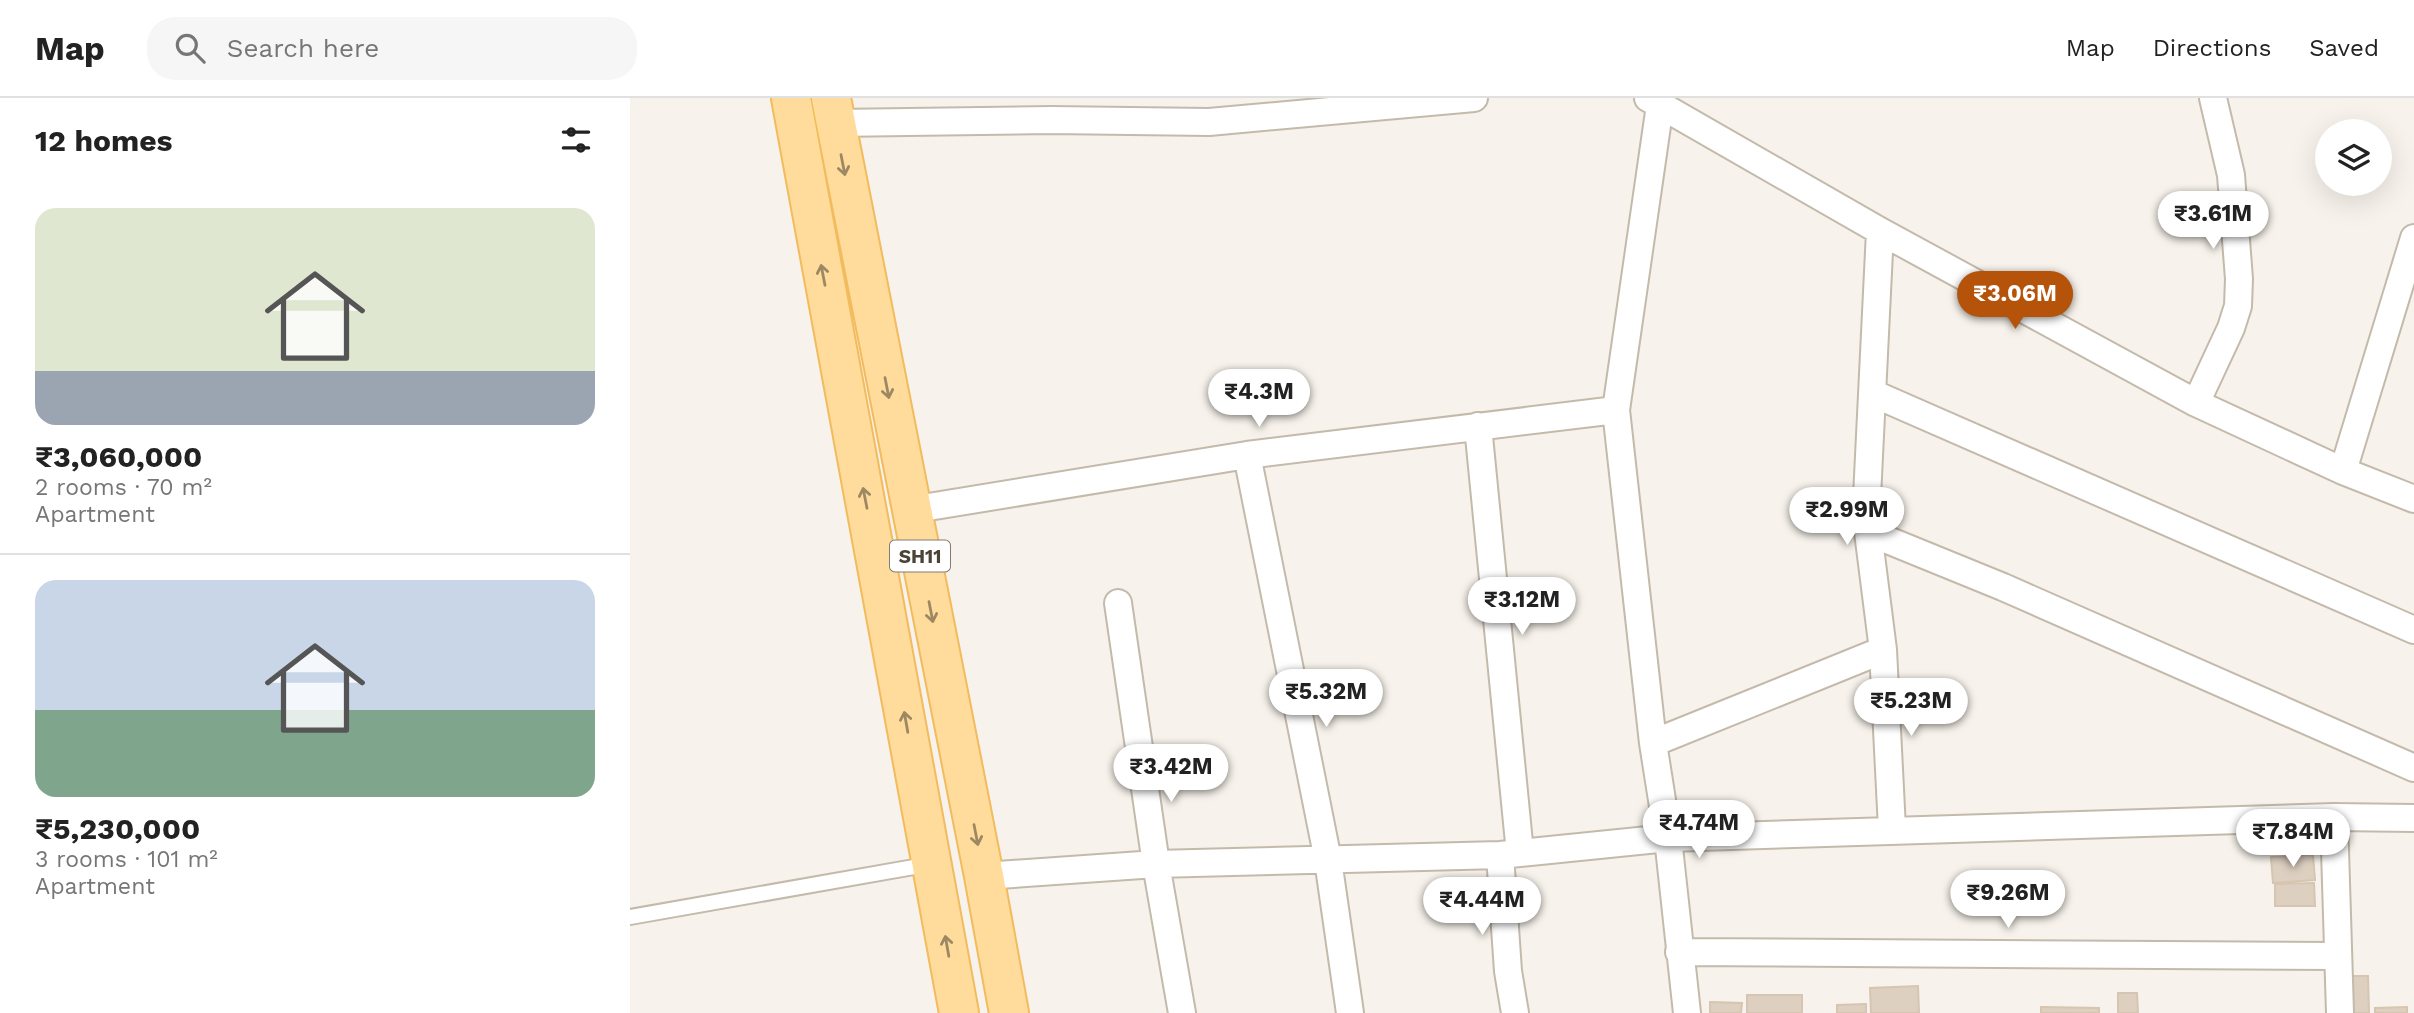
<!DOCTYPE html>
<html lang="en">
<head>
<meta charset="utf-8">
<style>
	:root { --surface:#fff; --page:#f6f6f6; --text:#222; --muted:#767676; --line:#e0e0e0; --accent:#b45309 }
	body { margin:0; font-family:"Work Sans",sans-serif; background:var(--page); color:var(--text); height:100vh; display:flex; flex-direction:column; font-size:26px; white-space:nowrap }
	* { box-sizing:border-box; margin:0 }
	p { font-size:23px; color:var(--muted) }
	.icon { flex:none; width:38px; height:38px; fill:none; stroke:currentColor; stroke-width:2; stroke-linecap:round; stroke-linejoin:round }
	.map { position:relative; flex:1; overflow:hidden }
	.sheet { display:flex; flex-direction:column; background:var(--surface); width:630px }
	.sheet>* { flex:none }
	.buttons { position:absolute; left:1685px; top:21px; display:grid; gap:14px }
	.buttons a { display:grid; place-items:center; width:77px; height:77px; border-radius:50%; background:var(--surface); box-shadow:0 7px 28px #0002; font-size:35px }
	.price { position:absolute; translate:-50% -60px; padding:0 16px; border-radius:24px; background:#fff; color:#222; font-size:23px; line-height:46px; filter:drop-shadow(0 2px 4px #0008) }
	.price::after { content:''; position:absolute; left:50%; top:42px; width:21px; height:16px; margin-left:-10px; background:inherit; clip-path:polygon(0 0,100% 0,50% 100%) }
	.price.on { background:var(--accent); color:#fff }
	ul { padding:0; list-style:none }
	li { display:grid; align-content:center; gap:14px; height:371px; padding:0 35px }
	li+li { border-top:2px solid var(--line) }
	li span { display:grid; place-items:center; height:217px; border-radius:21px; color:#555 }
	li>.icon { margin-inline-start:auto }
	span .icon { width:126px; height:126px; fill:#fffc; stroke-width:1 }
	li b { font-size:30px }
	h2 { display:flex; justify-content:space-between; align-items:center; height:84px; padding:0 35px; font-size:30px }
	header { display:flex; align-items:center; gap:42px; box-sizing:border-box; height:98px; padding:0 35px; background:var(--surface); border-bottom:2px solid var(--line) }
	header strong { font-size:33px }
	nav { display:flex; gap:38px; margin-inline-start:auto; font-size:24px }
	.search { width:490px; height:63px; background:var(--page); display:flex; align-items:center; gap:18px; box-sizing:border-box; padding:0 24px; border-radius:28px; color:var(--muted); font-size:26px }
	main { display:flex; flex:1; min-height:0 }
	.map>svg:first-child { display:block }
	.building { fill:#ddd0c1; stroke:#d6c5b0; stroke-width:2 }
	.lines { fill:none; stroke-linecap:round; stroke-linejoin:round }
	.lane-casing { stroke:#c4baab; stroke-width:18 }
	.street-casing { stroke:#c4baab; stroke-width:30 }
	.primary-casing { stroke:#f2bb5d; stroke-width:42 }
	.lane { stroke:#fff; stroke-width:14 }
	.street { stroke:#fff; stroke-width:26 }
	.primary { stroke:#ffdc9b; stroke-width:38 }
	.oneway { stroke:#9d8864 }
	.labels { text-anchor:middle; stroke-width:5; stroke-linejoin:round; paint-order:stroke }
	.shield { fill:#fff; stroke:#827b73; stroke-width:2 }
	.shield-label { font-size:19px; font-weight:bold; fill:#4c4337 }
</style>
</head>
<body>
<header>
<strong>Map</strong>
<div class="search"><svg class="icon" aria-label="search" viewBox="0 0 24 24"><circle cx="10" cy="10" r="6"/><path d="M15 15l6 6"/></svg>Search here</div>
<nav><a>Map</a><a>Directions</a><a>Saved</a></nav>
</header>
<main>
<section class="sheet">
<h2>12 homes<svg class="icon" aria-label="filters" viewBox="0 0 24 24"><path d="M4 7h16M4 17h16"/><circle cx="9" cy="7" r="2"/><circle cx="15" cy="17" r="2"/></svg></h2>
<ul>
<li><span style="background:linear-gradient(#dfe7d0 75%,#9aa5b1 0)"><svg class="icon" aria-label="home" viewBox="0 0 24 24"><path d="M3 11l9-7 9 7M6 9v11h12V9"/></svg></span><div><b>₹3,060,000</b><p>2 rooms · 70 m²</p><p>Apartment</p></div></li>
<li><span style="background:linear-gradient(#c9d6e8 60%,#7fa58c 0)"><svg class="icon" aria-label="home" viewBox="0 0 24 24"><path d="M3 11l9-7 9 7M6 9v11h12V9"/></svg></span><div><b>₹5,230,000</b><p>3 rooms · 101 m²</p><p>Apartment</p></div></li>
</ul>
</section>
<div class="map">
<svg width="1784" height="915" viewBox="0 0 1784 915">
	<rect width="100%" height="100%" fill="#f7f2eb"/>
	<path class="building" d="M 1683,757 L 1685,782 L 1643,785 L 1641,759 Z
		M 1684,785 L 1685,808 L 1645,808 L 1645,786 Z
		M 1717,878 L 1738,878 L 1739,915 L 1718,915 Z
		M 1288,888 L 1289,915 L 1241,915 L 1240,890 Z
		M 1488,895 L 1507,895 L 1508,915 L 1488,915 Z
		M 1117,897 L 1172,897 L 1172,915 L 1117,915 Z
		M 1080,904 L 1112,905 L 1111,915 L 1080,915 Z
		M 1236,906 L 1236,915 L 1207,915 L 1207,907 Z
		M 1411,909 L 1469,910 L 1469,915 L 1411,915 Z
		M 1777,909 L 1777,915 L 1745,915 L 1745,910 Z"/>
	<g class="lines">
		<defs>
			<path id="lane" d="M 0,819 L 301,766"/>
			<path id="street" d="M 1018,0 L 1250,133 L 1566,305 L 1713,373 L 1784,401
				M 1030,7 L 986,312 L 1023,645 L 1038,740 L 1057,915
				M 205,25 L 421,22 L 579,24 L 844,0
				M 1242,295 L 1784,532
				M 1566,305 L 1601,230 L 1608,208 L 1609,181 L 1601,77 L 1583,0
				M 848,328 L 890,755
				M 617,357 L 698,762 L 720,915
				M 1713,373 L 1784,140
				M 280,412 L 617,357 L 986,312
				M 1238,434 L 1373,489 L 1784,670
				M 488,505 L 526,766 L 552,915
				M 1253,552 L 1262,731
				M 1023,645 L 1253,552 L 1238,434 L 1237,399 L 1250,133
				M 1704,719 L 1710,915
				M 870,757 L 878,873 L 885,915
				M 354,778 L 526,766 L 870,757 L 1038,740 L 1704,719 L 1784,720
				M 1049,854 L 1708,858"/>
			<path id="primary" d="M 161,0 L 329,915
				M 201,0 L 354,778 L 379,915"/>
		</defs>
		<use href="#lane" class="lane-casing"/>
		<use href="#street" class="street-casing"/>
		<use href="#primary" class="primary-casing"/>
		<use href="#lane" class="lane"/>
		<use href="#street" class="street"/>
		<use href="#primary" class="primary"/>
	</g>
	<defs><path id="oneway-shaft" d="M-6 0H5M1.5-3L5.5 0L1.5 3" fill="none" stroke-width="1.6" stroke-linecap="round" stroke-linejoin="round" transform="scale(1.75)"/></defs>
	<g class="oneway">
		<use href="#oneway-shaft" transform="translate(213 67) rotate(79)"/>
		<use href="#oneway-shaft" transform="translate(193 177) rotate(-101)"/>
		<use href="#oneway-shaft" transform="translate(257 290) rotate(79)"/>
		<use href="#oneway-shaft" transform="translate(235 400) rotate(-101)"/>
		<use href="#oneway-shaft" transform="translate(301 514) rotate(79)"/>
		<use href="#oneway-shaft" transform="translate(276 624) rotate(-100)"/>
		<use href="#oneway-shaft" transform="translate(346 737) rotate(79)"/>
		<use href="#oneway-shaft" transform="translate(317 848) rotate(-100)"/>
	</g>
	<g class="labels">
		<rect class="shield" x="260" y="442.5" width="60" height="31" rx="5"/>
		<g class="shield-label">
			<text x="290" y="465">SH11</text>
		</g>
	</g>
</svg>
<div class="buttons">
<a><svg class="icon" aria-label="layers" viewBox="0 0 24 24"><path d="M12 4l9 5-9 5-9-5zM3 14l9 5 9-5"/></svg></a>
</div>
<b class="price" style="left:1583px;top:153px">₹3.61M</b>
<b class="price on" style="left:1385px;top:233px">₹3.06M</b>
<b class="price" style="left:629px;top:331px">₹4.3M</b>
<b class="price" style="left:1217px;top:449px">₹2.99M</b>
<b class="price" style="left:892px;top:539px">₹3.12M</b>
<b class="price" style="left:696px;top:631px">₹5.32M</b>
<b class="price" style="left:1281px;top:640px">₹5.23M</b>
<b class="price" style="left:541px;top:706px">₹3.42M</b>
<b class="price" style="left:1069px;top:762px">₹4.74M</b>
<b class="price" style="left:1663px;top:771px">₹7.84M</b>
<b class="price" style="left:1378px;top:832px">₹9.26M</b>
<b class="price" style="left:852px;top:839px">₹4.44M</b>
</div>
</main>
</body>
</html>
